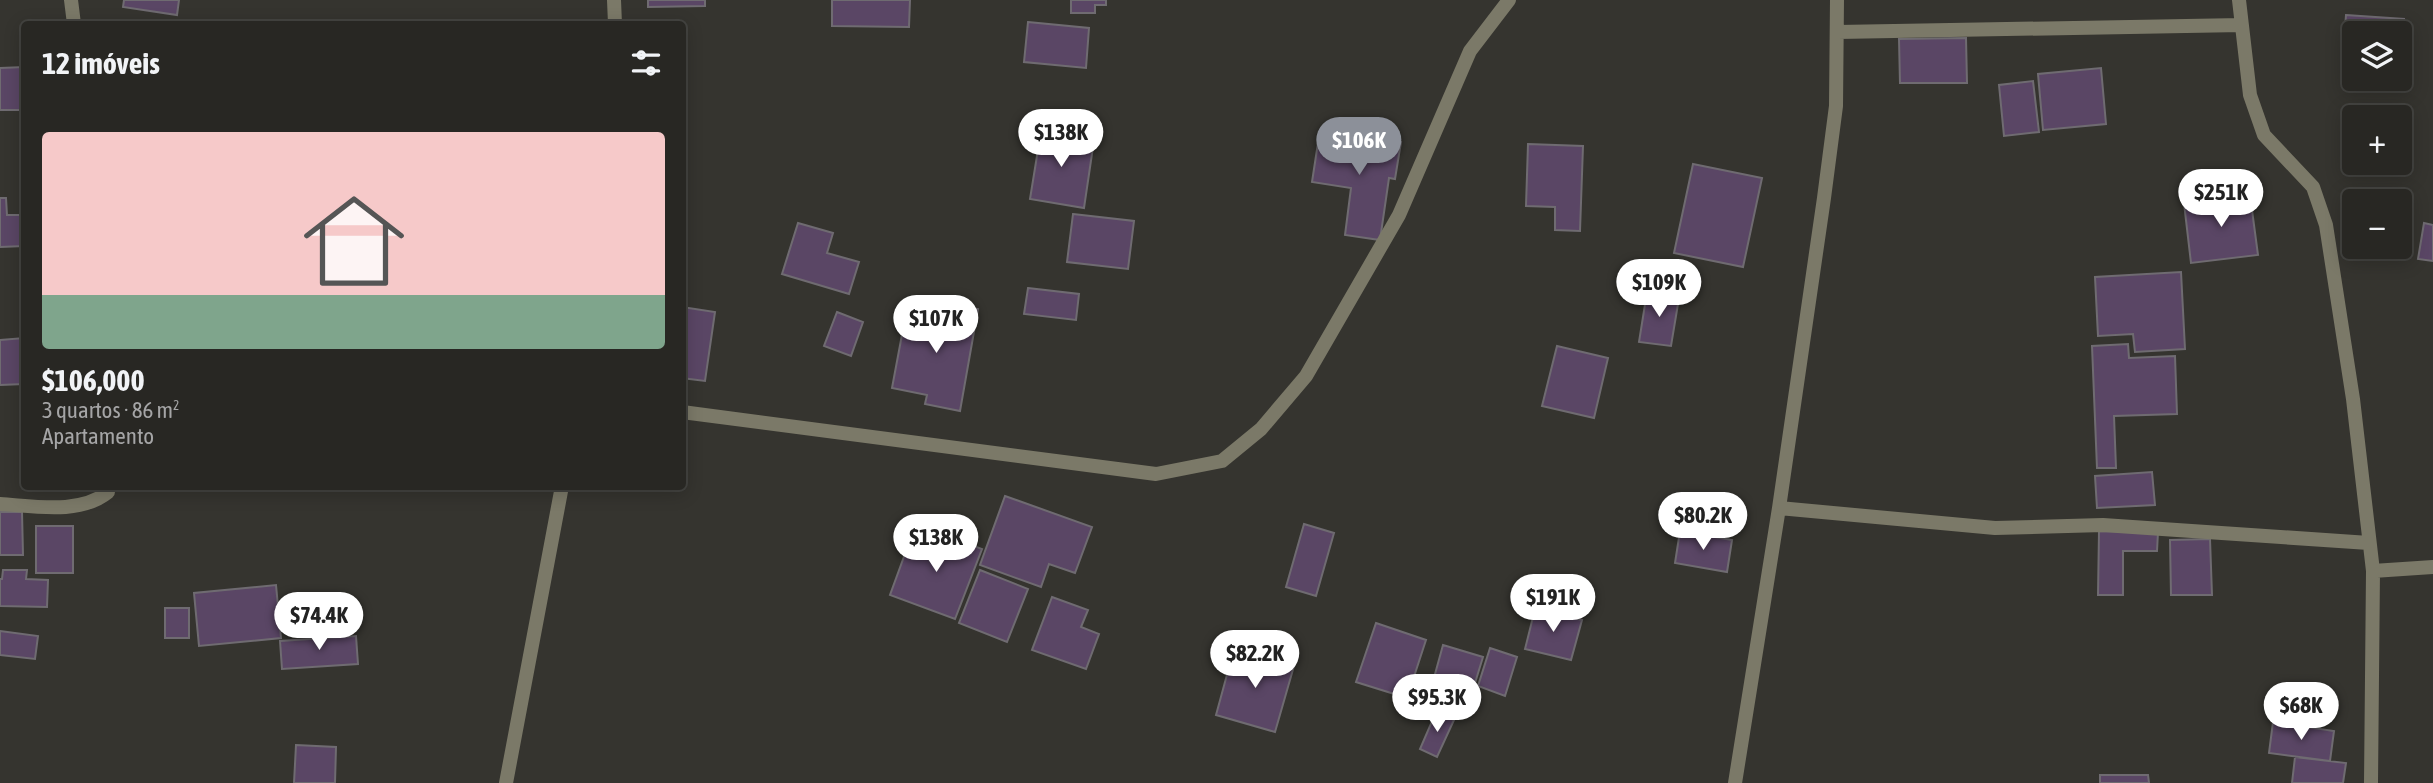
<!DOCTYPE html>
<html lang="pt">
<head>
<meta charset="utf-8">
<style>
	:root { --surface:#282723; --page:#302f2b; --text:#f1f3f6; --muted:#a5a5a6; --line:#444441; --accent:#8c9099 }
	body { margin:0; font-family:"Asap Condensed",sans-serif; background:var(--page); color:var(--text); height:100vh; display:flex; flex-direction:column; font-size:26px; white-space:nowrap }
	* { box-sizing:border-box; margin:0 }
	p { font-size:23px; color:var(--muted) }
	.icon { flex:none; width:38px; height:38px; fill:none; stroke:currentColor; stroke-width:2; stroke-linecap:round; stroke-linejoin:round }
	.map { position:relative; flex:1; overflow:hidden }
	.panel { position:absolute; left:21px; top:21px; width:665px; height:469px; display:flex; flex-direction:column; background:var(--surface); border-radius:7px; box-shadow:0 4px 18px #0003,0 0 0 2px var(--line) }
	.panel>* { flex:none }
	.tools { position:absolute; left:2342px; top:21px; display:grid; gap:14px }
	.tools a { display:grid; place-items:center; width:70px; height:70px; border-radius:7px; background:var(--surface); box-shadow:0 4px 18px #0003,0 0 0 2px var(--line); font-size:35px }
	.price { position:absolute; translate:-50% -60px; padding:0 16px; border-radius:24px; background:#fff; color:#222; font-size:23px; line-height:46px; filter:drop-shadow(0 2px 4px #0008) }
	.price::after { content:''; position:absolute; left:50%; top:42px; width:21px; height:16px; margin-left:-10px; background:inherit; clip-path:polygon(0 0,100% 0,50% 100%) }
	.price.selected { background:var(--accent); color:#fff }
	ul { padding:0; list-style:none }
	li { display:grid; align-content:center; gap:14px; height:371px; padding:0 21px }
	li+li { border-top:2px solid var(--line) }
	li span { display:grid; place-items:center; height:217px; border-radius:7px; color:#555 }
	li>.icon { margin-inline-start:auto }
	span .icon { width:126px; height:126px; fill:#fffc; stroke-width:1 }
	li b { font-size:30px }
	h2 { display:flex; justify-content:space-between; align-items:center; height:84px; padding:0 21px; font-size:30px }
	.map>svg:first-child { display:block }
	.building { fill:#5a4665; stroke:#6f6b71; stroke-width:2 }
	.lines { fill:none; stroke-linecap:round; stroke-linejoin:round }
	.minor { stroke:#7b7968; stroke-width:14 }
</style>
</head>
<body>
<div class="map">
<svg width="2433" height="783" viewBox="0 0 2433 783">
	<rect width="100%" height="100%" fill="#35342f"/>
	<path class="building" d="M 124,0 L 179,0 L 177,15 L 123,7 Z
		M 648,0 L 705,0 L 705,6 L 648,7 Z
		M 832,0 L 910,0 L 909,27 L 832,26 Z
		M 1071,0 L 1106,0 L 1106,5 L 1095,5 L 1095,13 L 1071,13 Z
		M 2346,15 L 2404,19 L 2400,71 L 2399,33 L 2354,33 L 2354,68 L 2342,67 Z
		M 1028,22 L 1089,28 L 1086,68 L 1024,62 Z
		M 1966,38 L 1967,83 L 1900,83 L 1899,39 Z
		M 24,67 L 24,110 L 0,110 L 0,68 Z
		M 2101,68 L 2106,124 L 2043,130 L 2038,74 Z
		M 2033,81 L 2039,132 L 2004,136 L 1999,85 Z
		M 1042,125 L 1067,129 L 1065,142 L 1093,147 L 1084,208 L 1030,199 Z
		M 1320,130 L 1401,142 L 1395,179 L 1389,178 L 1380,240 L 1345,235 L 1351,188 L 1312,182 Z
		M 1528,144 L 1583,146 L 1580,231 L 1555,230 L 1555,207 L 1526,206 Z
		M 1693,164 L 1762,178 L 1743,267 L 1674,253 Z
		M 2250,195 L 2258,255 L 2191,263 L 2184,203 Z
		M 0,198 L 6,198 L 7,215 L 24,215 L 24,246 L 0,247 Z
		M 1073,214 L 1134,221 L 1128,269 L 1067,262 Z
		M 798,223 L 833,233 L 827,253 L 859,262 L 849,294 L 782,274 Z
		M 2424,223 L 2433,225 L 2433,261 L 2418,259 Z
		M 2181,272 L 2185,349 L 2135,352 L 2133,334 L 2098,336 L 2095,277 Z
		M 1028,288 L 1079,294 L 1076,320 L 1024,314 Z
		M 1647,292 L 1679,298 L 1671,346 L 1639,342 Z
		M 947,304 L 978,309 L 960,411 L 925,404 L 927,395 L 892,388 L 907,308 L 945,315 Z
		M 682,307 L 715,312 L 705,381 L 682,378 Z
		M 837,312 L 863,322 L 851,356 L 824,346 Z
		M 24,338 L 24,384 L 0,385 L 0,340 Z
		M 2128,344 L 2129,358 L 2175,356 L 2177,414 L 2114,416 L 2116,468 L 2097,468 L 2092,346 Z
		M 1557,346 L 1608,358 L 1594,418 L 1542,406 Z
		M 21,402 L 24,402 L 24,444 Z
		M 2152,472 L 2155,505 L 2097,508 L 2095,476 Z
		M 1005,496 L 1092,527 L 1075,573 L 1049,564 L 1041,587 L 980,565 Z
		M 0,512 L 22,512 L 23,555 L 0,555 Z
		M 1304,524 L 1334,533 L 1316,596 L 1286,587 Z
		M 36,526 L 73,526 L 73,573 L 36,573 Z
		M 1680,531 L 1732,540 L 1727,572 L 1675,563 Z
		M 2099,531 L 2158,532 L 2157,551 L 2123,551 L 2123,595 L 2098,595 Z
		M 913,532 L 942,542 L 945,535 L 982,549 L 955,619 L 890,595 Z
		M 2210,539 L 2212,595 L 2171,595 L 2170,540 Z
		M 3,570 L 27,570 L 26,579 L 48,580 L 47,607 L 0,606 L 0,579 L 2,579 Z
		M 980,570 L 1028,589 L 1007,642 L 959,623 Z
		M 276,585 L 281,638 L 199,646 L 194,593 Z
		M 1052,597 L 1088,610 L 1081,627 L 1099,634 L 1086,669 L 1032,650 Z
		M 165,608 L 189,608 L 189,638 L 165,638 Z
		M 1535,609 L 1582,620 L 1571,660 L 1525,649 Z
		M 1376,623 L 1426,640 L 1407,698 L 1356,682 Z
		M 0,631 L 38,636 L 35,659 L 0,655 Z
		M 356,636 L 358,664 L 282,669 L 280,641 Z
		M 1443,645 L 1483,657 L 1471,696 L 1432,685 Z
		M 1490,648 L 1517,657 L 1505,696 L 1478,686 Z
		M 1234,649 L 1294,666 L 1275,732 L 1216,715 Z
		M 1436,712 L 1454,720 L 1437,757 L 1420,749 Z
		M 2273,722 L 2334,731 L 2330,761 L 2269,753 Z
		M 296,745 L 336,747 L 335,783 L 294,783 Z
		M 2295,757 L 2346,763 L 2343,783 L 2292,783 Z
		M 2100,775 L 2148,775 L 2149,783 L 2100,783 Z"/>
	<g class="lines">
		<path class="minor" d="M 71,0 L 74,24
			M 614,0 L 615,24
			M 2239,0 L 2250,95 L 2264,135 L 2313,187 L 2326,225 L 2353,399 L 2373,571 L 2371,783
			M 1838,32 L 2242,25
			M 682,412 L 1156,474 L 1222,461 L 1261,429 L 1306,376 L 1399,215 L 1470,51 L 1509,0
			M 0,504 C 34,506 80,515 108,492 L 108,486
			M 1779,508 L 1995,528 L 2103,525 L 2369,543
			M 2373,571 L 2433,567
			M 506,783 L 562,486
			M 1735,783 L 1779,508 L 1824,198 L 1836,106 L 1837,0"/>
	</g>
</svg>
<div class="tools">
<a><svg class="icon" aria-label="layers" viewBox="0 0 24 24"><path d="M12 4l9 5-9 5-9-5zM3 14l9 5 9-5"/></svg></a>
<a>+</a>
<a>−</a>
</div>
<b class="price" style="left:1061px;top:169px">$138K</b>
<b class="price selected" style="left:1359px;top:177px">$106K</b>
<b class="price" style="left:2221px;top:229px">$251K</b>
<b class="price" style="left:1659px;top:319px">$109K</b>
<b class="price" style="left:936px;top:355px">$107K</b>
<b class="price" style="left:1703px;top:552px">$80.2K</b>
<b class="price" style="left:936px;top:574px">$138K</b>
<b class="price" style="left:1553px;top:634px">$191K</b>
<b class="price" style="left:319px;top:652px">$74.4K</b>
<b class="price" style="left:1255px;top:690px">$82.2K</b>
<b class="price" style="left:1437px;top:734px">$95.3K</b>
<b class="price" style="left:2301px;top:742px">$68K</b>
<section class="panel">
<h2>12 imóveis<svg class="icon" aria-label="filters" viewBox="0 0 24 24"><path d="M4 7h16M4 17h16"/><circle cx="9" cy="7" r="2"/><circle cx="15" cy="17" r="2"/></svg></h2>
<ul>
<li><span style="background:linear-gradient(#f6c9c9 75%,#7fa58c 0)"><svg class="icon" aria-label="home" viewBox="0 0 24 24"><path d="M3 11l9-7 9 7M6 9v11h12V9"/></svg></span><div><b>$106,000</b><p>3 quartos · 86 m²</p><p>Apartamento</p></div></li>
</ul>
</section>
</div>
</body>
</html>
